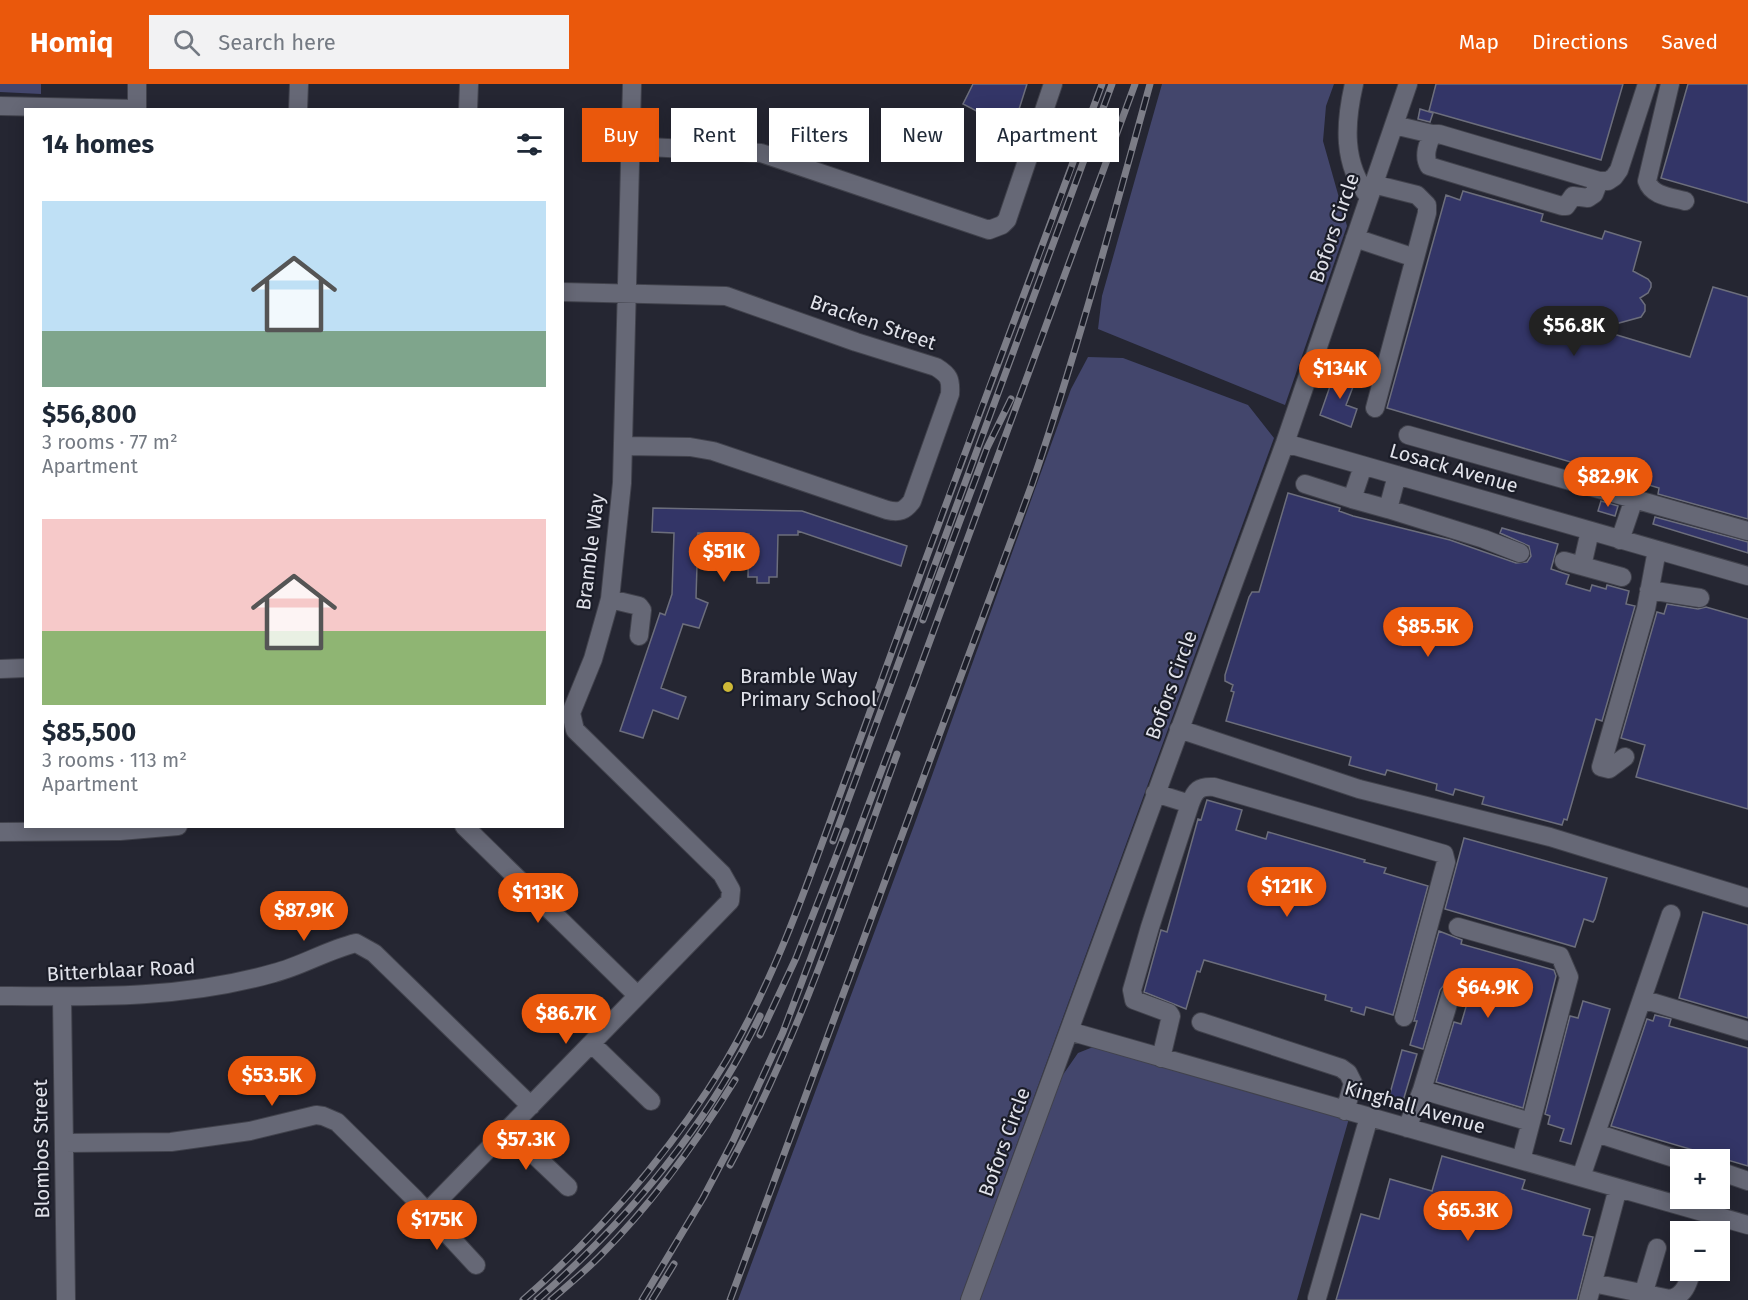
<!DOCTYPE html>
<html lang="en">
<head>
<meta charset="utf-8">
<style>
	:root { --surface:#fff; --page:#f2f2f3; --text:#1f2937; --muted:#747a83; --accent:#ea580c }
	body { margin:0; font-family:"Fira Sans",sans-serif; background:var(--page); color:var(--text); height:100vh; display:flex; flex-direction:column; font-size:22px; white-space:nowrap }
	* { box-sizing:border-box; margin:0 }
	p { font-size:20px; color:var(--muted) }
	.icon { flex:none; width:33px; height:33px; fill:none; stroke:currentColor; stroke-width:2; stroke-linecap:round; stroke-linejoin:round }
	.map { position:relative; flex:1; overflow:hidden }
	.sheet { position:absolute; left:24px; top:24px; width:540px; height:720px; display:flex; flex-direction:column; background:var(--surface); border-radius:0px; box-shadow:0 3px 15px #0003 }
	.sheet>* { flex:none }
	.guide { position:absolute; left:582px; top:24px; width:570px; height:54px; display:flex; gap:12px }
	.controls { position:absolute; left:1670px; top:1065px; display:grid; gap:12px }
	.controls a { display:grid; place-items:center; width:60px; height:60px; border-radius:0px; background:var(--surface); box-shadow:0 3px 15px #0003; font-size:30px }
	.price { position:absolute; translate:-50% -51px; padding:0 14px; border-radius:21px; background:var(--accent); color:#fff; font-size:20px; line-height:39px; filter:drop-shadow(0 2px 3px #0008) }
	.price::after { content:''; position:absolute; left:50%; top:36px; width:18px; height:14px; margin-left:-9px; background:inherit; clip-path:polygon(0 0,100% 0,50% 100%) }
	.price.current { background:#222; color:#fff }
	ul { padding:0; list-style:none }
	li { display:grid; align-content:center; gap:12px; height:318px; padding:0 18px }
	li span { display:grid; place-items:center; height:186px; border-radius:0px; color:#555 }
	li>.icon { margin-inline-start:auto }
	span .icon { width:108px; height:108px; fill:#fffc; stroke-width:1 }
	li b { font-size:26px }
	h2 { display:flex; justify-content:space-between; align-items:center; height:72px; padding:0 18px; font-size:26px }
	.tag { padding:0 21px; border-radius:0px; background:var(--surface); box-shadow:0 3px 15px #0003; font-size:21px; line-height:54px }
	.tag.current { background:var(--accent); color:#fff }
	header { display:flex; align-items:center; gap:36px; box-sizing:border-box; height:84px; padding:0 30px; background:var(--accent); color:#fff }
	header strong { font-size:28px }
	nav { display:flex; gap:33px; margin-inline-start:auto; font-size:21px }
	.search { width:420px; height:54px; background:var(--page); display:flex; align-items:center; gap:15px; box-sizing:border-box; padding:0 21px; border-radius:0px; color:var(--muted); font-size:22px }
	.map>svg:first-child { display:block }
	.green { fill:#43466c }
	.building { fill:#333567; stroke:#6c6e7c; stroke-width:1.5 }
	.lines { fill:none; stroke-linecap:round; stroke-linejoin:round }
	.minor-casing { stroke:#41424c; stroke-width:20 }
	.minor { stroke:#666876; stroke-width:18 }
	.rail-casing { stroke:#7d7e88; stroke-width:7 }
	.rail { stroke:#1b1d28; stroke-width:4.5; stroke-dasharray:14; stroke-linecap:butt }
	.poi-dot { fill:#ceb837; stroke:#1b1d28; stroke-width:2 }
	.labels { text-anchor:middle; stroke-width:4.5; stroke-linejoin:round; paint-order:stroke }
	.street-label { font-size:20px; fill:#e1e2ea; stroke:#1b1d28 }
	.poi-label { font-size:20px; fill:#e1e2ea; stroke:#1b1d28; text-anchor:start }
</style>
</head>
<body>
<header>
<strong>Homiq</strong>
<div class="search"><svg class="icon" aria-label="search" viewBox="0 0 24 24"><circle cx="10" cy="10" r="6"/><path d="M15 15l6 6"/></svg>Search here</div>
<nav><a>Map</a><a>Directions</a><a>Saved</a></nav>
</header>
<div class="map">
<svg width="1748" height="1216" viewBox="0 0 1748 1216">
	<rect width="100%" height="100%" fill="#252632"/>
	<path class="green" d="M 0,0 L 41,0 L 41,10 L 0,8 Z
		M 1162,0 L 1334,0 L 1326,22 L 1323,57 L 1347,142 L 1285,321 L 1098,245 L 1102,212 Z
		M 1088,273 L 1123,274 L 1248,321 L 1274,354 L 960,1216 L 738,1216 L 916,736 L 1071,305 Z
		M 1093,963 L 1350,1031 L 1297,1216 L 980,1216 L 1060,995 L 1078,969 Z"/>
	<path class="building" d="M 973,0 L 1027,0 L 1014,41 L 988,33 L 963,20 Z
		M 1436,0 L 1623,0 L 1601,76 L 1429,27 Z
		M 1688,0 L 1748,0 L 1748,119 L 1661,94 Z
		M 1420,25 L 1433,29 L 1430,38 L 1418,35 Z
		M 1463,107 L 1543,130 L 1541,137 L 1602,155 L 1605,147 L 1641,158 L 1633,187 L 1648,195 L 1651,199 L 1651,203 L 1648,209 L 1640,214 L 1645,221 L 1645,227 L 1641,233 L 1597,245 L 1690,273 L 1713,203 L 1748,213 L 1748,435 L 1658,410 L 1659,404 L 1387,324 L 1446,111 L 1460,116 Z
		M 1335,288 L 1356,295 L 1346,321 L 1357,325 L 1351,343 L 1320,331 Z
		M 1288,409 L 1340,424 L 1339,427 L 1353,432 L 1450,456 L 1516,479 L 1527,478 L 1531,472 L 1529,462 L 1500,449 L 1502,444 L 1558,460 L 1551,485 L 1569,491 L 1566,500 L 1590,507 L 1592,501 L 1606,505 L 1607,501 L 1629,507 L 1626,520 L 1635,522 L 1602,637 L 1596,635 L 1567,736 L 1564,735 L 1562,741 L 1482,720 L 1484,713 L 1455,705 L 1453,711 L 1436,706 L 1437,700 L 1387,686 L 1385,691 L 1349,681 L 1351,673 L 1226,637 L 1234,608 L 1231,607 L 1233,601 L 1225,597 L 1225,591 L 1249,513 L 1252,508 L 1259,508 Z
		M 1601,417 L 1618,422 L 1615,432 L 1598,427 Z
		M 653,424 L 802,427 L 907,462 L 901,482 L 798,447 L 798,451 L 778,451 L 777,493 L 769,493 L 769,499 L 757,499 L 757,493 L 748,493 L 749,450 L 698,449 L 696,514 L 708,519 L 699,544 L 683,540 L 661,604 L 686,613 L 678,635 L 653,626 L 643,654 L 620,647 L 660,529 L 665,531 L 672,510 L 674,449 L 652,448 Z
		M 1655,433 L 1748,458 L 1748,469 L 1653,440 Z
		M 1667,520 L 1698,525 L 1706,523 L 1748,535 L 1748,725 L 1636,693 L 1645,661 L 1621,654 L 1657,528 L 1664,530 Z
		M 1207,716 L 1242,726 L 1236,746 L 1266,755 L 1268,748 L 1365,776 L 1364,778 L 1386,784 L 1384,789 L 1428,802 L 1393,931 L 1366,923 L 1364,931 L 1351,927 L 1352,924 L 1325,916 L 1326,911 L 1204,876 L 1200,888 L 1197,887 L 1186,925 L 1144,908 L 1161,846 L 1167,848 L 1198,735 L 1201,736 Z
		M 1464,754 L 1607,794 L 1595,835 L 1593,838 L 1584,835 L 1575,863 L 1445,825 Z
		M 1703,828 L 1748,841 L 1748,934 L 1679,914 Z
		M 1439,847 L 1462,856 L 1461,860 L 1554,886 L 1556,892 L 1523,1024 L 1436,998 L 1454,938 L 1461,940 L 1471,906 L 1454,899 L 1444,901 L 1440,906 L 1423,965 L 1410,961 L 1417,937 L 1414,937 Z
		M 1583,917 L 1610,925 L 1571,1060 L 1560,1057 L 1564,1045 L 1548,1040 L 1550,1032 L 1545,1030 L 1570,932 L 1578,934 Z
		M 1655,931 L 1671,935 L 1669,942 L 1748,964 L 1748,1082 L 1611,1042 L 1647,935 L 1653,937 Z
		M 1402,966 L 1417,970 L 1403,1017 L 1389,1013 Z
		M 1442,1072 L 1525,1096 L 1522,1105 L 1590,1125 L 1583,1151 L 1593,1153 L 1577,1216 L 1336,1216 L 1361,1130 L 1379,1135 L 1390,1095 L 1432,1107 Z"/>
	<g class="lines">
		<defs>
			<path id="minor" d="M 1354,0 C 1345,39 1342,80 1369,113
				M 1670,0 L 1647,97 C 1652,112 1670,113 1685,117
				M 0,22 L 137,25
				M 137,26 L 137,0
				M 298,26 L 299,0
				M 468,26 L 469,0
				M 1394,41 L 1432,50
				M 630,62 L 761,69 L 989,146 L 1002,141 L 1007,136 L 1053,0
				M 1599,97 L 1594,110 L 1588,114 L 1573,112 L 1566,122 L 1562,122 L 1429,82 C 1423,72 1428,60 1432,50 L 1439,50 L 1599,97 L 1608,97 L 1614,93 L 1619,86 L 1647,0
				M 1373,100 L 1417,111 L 1427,121 L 1427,129 L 1375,324
				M 1355,154 L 1415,174
				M 562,208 L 726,212 L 856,258 L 936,283 C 949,291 951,295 950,310 L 912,417 C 905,427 899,429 887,426 L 713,367 L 690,363 L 623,362
				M 1408,351 L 1634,415
				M 1285,359 L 1748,492
				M 1363,382 L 1352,415 L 1388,425 L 1397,391
				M 1305,400 L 1352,415
				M 1388,425 L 1484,455 L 1520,469
				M 1590,447 L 1582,482 L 1622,493
				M 1620,456 L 1634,415 L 1748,447
				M 1564,477 L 1582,482
				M 1649,506 L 1700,514
				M 610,515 L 639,522 L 642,526 L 639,552
				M 0,585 L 26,584
				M 1179,645 L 1359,705 L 1550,753 L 1748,814
				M 1625,673 L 1609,685 L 1601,683 L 1646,525 L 1657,466
				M 1155,709 L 1190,720
				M 464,742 L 637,911
				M 0,748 L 120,747 L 178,742
				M 1458,843 L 1560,872 L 1569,893 L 1521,1076
				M 0,912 C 94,913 183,915 274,889 C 302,882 327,866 356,859 L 374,869 L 531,1022
				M 62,913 L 66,1216
				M 1642,915 L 1748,947
				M 1201,938 L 1341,984 L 1348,989 L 1353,999 L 1345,1027
				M 1069,947 L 1748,1141
				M 592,960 L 651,1017
				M 1161,974 L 1171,932 L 1169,929 L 1134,916 L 1132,906 L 1150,843 L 1190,720 C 1195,706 1199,702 1214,703 L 1444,770 L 1446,778 L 1404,933
				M 1422,1006 L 1531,1038
				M 1407,1044 L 1422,1006 L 1451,910
				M 508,1046 L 568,1103
				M 1596,1049 L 1680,1076
				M 64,1059 L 171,1058 L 250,1047 L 316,1031 L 323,1032 L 337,1038 L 415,1115 L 476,1181
				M 1719,1087 L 1748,1097
				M 1581,1093 L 1671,830
				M 427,1128 L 730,817 L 731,806 L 722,790 L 575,646 L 571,629 L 593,575 L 610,515 L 622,399 L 632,0
				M 1593,1199 L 1670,1215 C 1684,1212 1688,1200 1692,1186
				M 1643,1211 L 1657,1164
				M 1317,1214 L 1369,1033
				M 970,1216 L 1285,359 L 1408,0
				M 1588,1216 L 1618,1104"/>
		</defs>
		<use href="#minor" class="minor-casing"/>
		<use href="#minor" class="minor"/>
		<defs>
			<path id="rail" d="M 923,536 L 987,364 L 1011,315
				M 833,757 L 1112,0
				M 760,951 L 796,874 L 846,747
				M 730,1081 C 800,951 847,808 897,670
				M 523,1216 C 603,1146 671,1068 726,977 C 771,901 802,815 832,732 C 862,651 891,569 921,488 C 980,325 1043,163 1102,0
				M 537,1216 C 628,1136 708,1041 760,932
				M 551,1216 C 567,1202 584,1188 599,1173 C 652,1120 696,1059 735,996
				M 642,1216 L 703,1114 L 733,1057 L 783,948 L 914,600 L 1135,0
				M 652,1216 L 674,1180
				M 730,1216 L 1032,400 C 1077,268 1113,134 1150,0"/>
		</defs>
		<use href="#rail" class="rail-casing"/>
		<use href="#rail" class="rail"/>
	</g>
	<circle class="poi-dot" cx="728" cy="603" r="6"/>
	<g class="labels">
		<g class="street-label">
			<text transform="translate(1334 144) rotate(-71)" y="7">Bofors Circle</text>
			<text transform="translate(873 238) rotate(19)" y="7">Bracken Street</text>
			<text transform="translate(1454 384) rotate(16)" y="7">Losack Avenue</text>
			<text transform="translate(590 468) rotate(-83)" y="7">Bramble Way</text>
			<text transform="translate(1171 601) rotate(-70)" y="7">Bofors Circle</text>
			<text transform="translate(121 886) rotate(-3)" y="7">Bitterblaar Road</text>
			<text transform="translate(1415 1023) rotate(16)" y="7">Kinghall Avenue</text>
			<text transform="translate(1004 1058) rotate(-70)" y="7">Bofors Circle</text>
			<text transform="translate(41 1065) rotate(-91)" y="7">Blombos Street</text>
		</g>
		<g class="poi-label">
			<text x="740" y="599">Bramble Way<tspan x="740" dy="23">Primary School</tspan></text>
		</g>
	</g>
</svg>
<div class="controls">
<a>+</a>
<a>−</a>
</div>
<b class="price current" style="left:1574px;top:273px">$56.8K</b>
<b class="price" style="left:1340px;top:316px">$134K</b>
<b class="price" style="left:1608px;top:424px">$82.9K</b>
<b class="price" style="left:724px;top:499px">$51K</b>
<b class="price" style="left:1428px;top:574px">$85.5K</b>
<b class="price" style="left:1287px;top:834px">$121K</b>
<b class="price" style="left:538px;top:840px">$113K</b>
<b class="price" style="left:304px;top:858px">$87.9K</b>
<b class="price" style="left:1488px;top:935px">$64.9K</b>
<b class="price" style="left:566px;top:961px">$86.7K</b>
<b class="price" style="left:272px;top:1023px">$53.5K</b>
<b class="price" style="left:526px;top:1087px">$57.3K</b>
<b class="price" style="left:1468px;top:1158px">$65.3K</b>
<b class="price" style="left:437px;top:1167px">$175K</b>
<div class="guide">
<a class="tag current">Buy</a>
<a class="tag">Rent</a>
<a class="tag">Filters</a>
<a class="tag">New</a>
<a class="tag">Apartment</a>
</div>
<section class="sheet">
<h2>14 homes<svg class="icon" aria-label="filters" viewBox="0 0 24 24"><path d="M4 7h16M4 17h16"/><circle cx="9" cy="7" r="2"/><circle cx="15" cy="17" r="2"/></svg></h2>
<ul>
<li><span style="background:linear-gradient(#bfe0f5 70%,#7fa58c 0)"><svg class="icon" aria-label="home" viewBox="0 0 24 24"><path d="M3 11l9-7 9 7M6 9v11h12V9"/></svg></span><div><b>$56,800</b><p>3 rooms · 77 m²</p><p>Apartment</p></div></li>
<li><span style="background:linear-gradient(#f6c9c9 60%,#8fb573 0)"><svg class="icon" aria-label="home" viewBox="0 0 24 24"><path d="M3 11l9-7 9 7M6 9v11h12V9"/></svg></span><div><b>$85,500</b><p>3 rooms · 113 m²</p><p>Apartment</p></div></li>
</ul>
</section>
</div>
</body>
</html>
